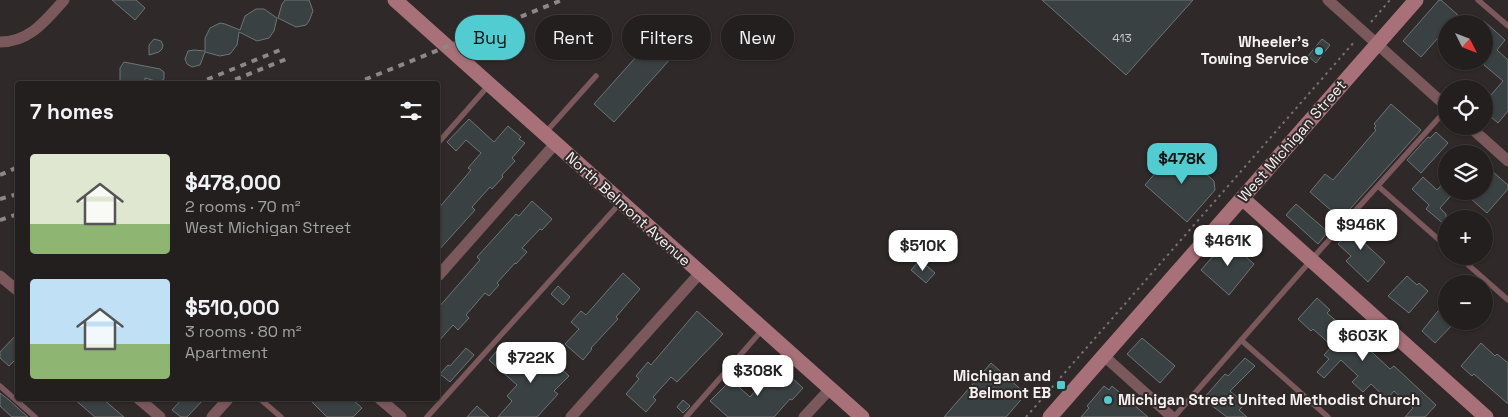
<!DOCTYPE html>
<html lang="en">
<head>
<meta charset="utf-8">
<style>
	:root { --surface:#231f1f; --page:#2b2728; --text:#f1f3f6; --muted:#a3a2a4; --line:#403d3d; --accent:#51ccd1 }
	body { margin:0; font-family:"Space Grotesk",sans-serif; background:var(--page); color:var(--text); height:100vh; display:flex; flex-direction:column; font-size:19px; white-space:nowrap }
	* { box-sizing:border-box; margin:0 }
	p { font-size:16px; color:var(--muted) }
	.icon { flex:none; width:28px; height:28px; fill:none; stroke:currentColor; stroke-width:2; stroke-linecap:round; stroke-linejoin:round }
	.map { position:relative; flex:1; overflow:hidden }
	.side { position:absolute; left:15px; top:81px; width:425px; height:320px; display:flex; flex-direction:column; background:var(--surface); border-radius:5px; box-shadow:0 1px 4px #0004,0 0 0 1px var(--line) }
	.side>* { flex:none }
	.top-card { position:absolute; left:455px; top:15px; width:475px; height:45px; display:flex; gap:10px }
	.needle { width:32px; rotate:132deg }
	.buttons { position:absolute; left:1438px; top:15px; display:grid; gap:10px }
	.buttons a { display:grid; place-items:center; width:55px; height:55px; border-radius:50%; background:var(--surface); box-shadow:0 1px 4px #0004,0 0 0 1px var(--line); font-size:25px }
	.price { position:absolute; translate:-50% -42px; padding:0 11px; border-radius:10px; background:#fff; color:#222; font-size:16px; line-height:32px; filter:drop-shadow(0 1px 2px #0008) }
	.price::after { content:''; position:absolute; left:50%; top:30px; width:15px; height:11px; margin-left:-8px; background:inherit; clip-path:polygon(0 0,100% 0,50% 100%) }
	.price.on { background:var(--accent); color:#111 }
	ul { padding:0; list-style:none }
	li { display:flex; align-items:center; gap:15px; height:125px; padding:0 15px }
	li span { display:grid; place-items:center; flex:none; width:140px; height:100px; border-radius:5px; color:#555 }
	li>.icon { margin-inline-start:auto }
	span .icon { width:60px; height:60px; fill:#fffc; stroke-width:1 }
	li b { font-size:21px }
	h2 { display:flex; justify-content:space-between; align-items:center; height:60px; padding:0 15px; font-size:21px }
	.pill { padding:0 18px; border-radius:22px; background:var(--surface); box-shadow:0 1px 4px #0004,0 0 0 1px var(--line); font-size:18px; line-height:45px }
	.pill.on { background:var(--accent); color:#111 }
	.map>svg:first-child { display:block }
	.building { fill:#3a4142; stroke:#6e7576 }
	.lines { fill:none; stroke-linecap:round; stroke-linejoin:round }
	.path { stroke:#777171; stroke-width:2; stroke-dasharray:2.5 4; stroke-linecap:butt }
	.lane { stroke:#7b585c; stroke-width:5.5 }
	.street { stroke:#7b585c; stroke-width:11 }
	.secondary { stroke:#a87078; stroke-width:15 }
	.rail { stroke:#8d8888; stroke-width:4; stroke-dasharray:6 6; stroke-linecap:butt }
	.poi-dot { fill:#51ccd1; stroke:#2f2929; stroke-width:2 }
	.labels { text-anchor:middle; stroke-width:4; stroke-linejoin:round; paint-order:stroke }
	.number-label { font-size:12px; fill:#c7c6c6 }
	.poi-label { font-size:15px; font-weight:bold; fill:#f6f2f2; stroke:#2f2929; text-anchor:end }
	.street-label { font-size:15px; fill:#f6f2f2; stroke:#2f2929 }
</style>
</head>
<body>
<div class="map">
<svg width="1508" height="417" viewBox="0 0 1508 417">
	<rect width="100%" height="100%" fill="#2f2929"/>
	<path class="building" d="M 112,0 L 136,0 L 145,8 L 135,20 Z
		M 285,0 L 309,0 L 313,11 L 309,21 L 306,25 L 296,27 L 278,18 L 282,4 Z
		M 1042,0 L 1193,0 L 1126,75 Z
		M 1439,0 L 1441,0 L 1468,24 L 1446,24 L 1446,29 L 1421,57 L 1403,41 Z
		M 256,9 L 264,9 L 277,18 L 274,31 L 269,38 L 257,41 L 239,32 L 237,45 L 230,54 L 220,56 L 205,52 L 200,65 L 192,67 L 187,64 L 185,59 L 188,51 L 194,50 L 205,51 L 205,38 L 210,28 L 220,23 L 225,24 L 240,30 L 245,16 Z
		M 1484,21 L 1505,40 L 1497,50 L 1508,60 L 1508,111 L 1498,123 L 1484,111 L 1484,103 L 1503,81 L 1484,65 Z
		M 154,39 L 161,41 L 163,45 L 162,49 L 159,52 L 149,55 L 149,45 Z
		M 652,39 L 672,57 L 614,122 L 594,104 Z
		M 1322,39 L 1330,45 L 1316,63 L 1308,56 Z
		M 124,62 L 160,69 L 164,72 L 164,79 L 159,82 L 145,78 L 145,84 L 120,84 L 120,68 Z
		M 1391,104 L 1421,130 L 1341,219 L 1310,192 L 1325,174 L 1333,180 L 1376,130 L 1374,128 L 1376,126 L 1374,124 Z
		M 469,119 L 494,142 L 508,126 L 521,137 L 519,139 L 525,143 L 512,158 L 515,161 L 502,175 L 503,177 L 492,189 L 490,187 L 472,207 L 475,210 L 438,251 L 438,209 L 471,170 L 468,168 L 481,153 L 466,140 L 456,151 L 447,142 Z
		M 1436,132 L 1448,143 L 1421,173 L 1407,160 L 1428,137 L 1430,138 Z
		M 1177,148 L 1214,181 L 1215,190 L 1187,222 L 1145,185 Z
		M 1484,164 L 1508,185 L 1508,189 L 1487,213 L 1462,191 L 1484,191 Z
		M 1423,177 L 1437,190 L 1446,180 L 1446,191 L 1455,191 L 1440,208 L 1446,214 L 1446,226 L 1426,209 L 1429,205 L 1412,189 Z
		M 532,201 L 552,219 L 542,230 L 540,229 L 522,248 L 527,252 L 516,264 L 515,263 L 497,283 L 499,285 L 489,296 L 485,293 L 466,315 L 469,318 L 458,330 L 453,325 L 438,342 L 438,308 L 480,260 L 477,257 L 516,214 L 519,216 Z
		M 1296,204 L 1328,232 L 1318,244 L 1286,215 Z
		M 1357,216 L 1371,228 L 1361,240 L 1385,262 L 1368,282 L 1346,261 L 1351,256 L 1338,244 L 1352,228 L 1349,225 Z
		M 1227,240 L 1254,264 L 1229,295 L 1201,270 Z
		M 920,260 L 935,273 L 926,283 L 911,270 Z
		M 623,273 L 640,289 L 616,317 L 618,319 L 591,348 L 592,349 L 583,360 L 565,344 L 579,329 L 571,322 L 581,311 L 586,315 Z
		M 1407,276 L 1417,285 L 1419,283 L 1428,291 L 1409,313 L 1388,296 Z
		M 558,286 L 570,297 L 563,305 L 551,294 Z
		M 1317,298 L 1330,310 L 1327,313 L 1341,325 L 1340,326 L 1360,344 L 1361,342 L 1390,369 L 1394,366 L 1436,405 L 1425,417 L 1405,417 L 1413,408 L 1394,391 L 1387,399 L 1371,384 L 1363,392 L 1352,382 L 1358,376 L 1341,360 L 1324,378 L 1317,372 L 1329,359 L 1324,355 L 1332,346 L 1313,329 L 1311,331 L 1298,319 Z
		M 1446,301 L 1446,321 L 1456,321 L 1435,343 L 1422,331 Z
		M 697,311 L 723,334 L 677,382 L 671,377 L 653,397 L 656,400 L 646,412 L 626,394 L 639,379 L 636,376 L 648,362 L 651,365 Z
		M 18,333 L 18,357 L 9,366 L 0,358 L 0,352 Z
		M 1142,338 L 1175,366 L 1160,383 L 1127,354 Z
		M 1481,343 L 1495,356 L 1497,354 L 1508,363 L 1508,404 L 1474,374 L 1472,376 L 1461,366 Z
		M 466,348 L 474,355 L 450,382 L 440,374 L 448,365 L 450,366 Z
		M 540,349 L 569,376 L 554,391 L 558,394 L 537,417 L 498,417 L 512,401 L 507,396 L 517,385 L 489,360 L 497,351 L 519,371 Z
		M 1245,358 L 1255,366 L 1230,391 L 1245,404 L 1239,410 L 1247,417 L 1227,417 L 1203,399 L 1225,374 L 1228,376 Z
		M 991,363 L 1026,394 L 1006,417 L 944,417 Z
		M 780,367 L 803,388 L 792,400 L 790,399 L 774,417 L 728,417 L 710,401 L 731,380 L 750,397 L 764,381 L 766,382 Z
		M 1104,386 L 1109,390 L 1112,386 L 1148,417 L 1081,417 L 1089,408 L 1087,406 Z
		M 0,393 L 9,400 L 28,417 L 12,417 L 0,406 Z
		M 74,399 L 103,399 L 124,417 L 95,417 Z
		M 182,399 L 204,399 L 187,417 L 181,417 L 172,410 Z
		M 309,399 L 352,399 L 362,408 L 353,417 L 327,417 Z
		M 683,400 L 690,406 L 683,413 L 677,407 Z
		M 477,406 L 489,417 L 467,417 Z"/>
	<g class="lines">
		<path class="path" d="M 1371,22 L 1390,0
			M 1026,417 L 1355,41"/>
		<path class="lane" d="M 1478,0 L 1508,26
			M 546,132 L 596,76
			M 438,143 L 489,85
			M 1378,186 L 1446,246
			M 1458,256 L 1508,300
			M 1241,340 L 1328,417
			M 0,386 L 35,417
			M 260,399 L 281,417
			M 427,417 L 621,202
			M 686,417 L 763,329
			M 1174,417 L 1320,250 L 1446,110"/>
		<path class="street" d="M 1328,0 L 1446,106
			M 0,42 C 30,42 46,20 64,0
			M 1469,126 L 1508,161
			M 0,276 L 18,291
			M 438,276 L 555,144
			M 1104,356 L 1172,417
			M 139,399 L 160,417
			M 380,399 L 401,417
			M 212,417 L 228,399
			M 571,417 L 700,273
			M 804,417 L 830,389"/>
		<path class="secondary" d="M 395,0 L 862,417
			M 1242,198 L 1486,417
			M 1050,417 L 1416,0"/>
		<path class="rail" d="M 196,84 L 280,50
			M 224,84 L 289,58
			M 354,84 L 562,0
			M 0,175 L 18,167
			M 0,199 L 18,194
			M 0,220 L 18,214"/>
	</g>
	<g class="poi-dot">
		<circle cx="1319" cy="51" r="5"/>
		<rect x="1056" y="380" width="10" height="10" rx="2.5"/>
		<circle cx="1108" cy="400" r="5"/>
	</g>
	<g class="labels">
		<g class="number-label">
			<text x="1122" y="42">413</text>
		</g>
		<g class="poi-label">
			<text x="1309" y="47">Wheeler's<tspan x="1309" dy="17">Towing Service</tspan></text>
			<text x="1051" y="381">Michigan and<tspan x="1051" dy="17">Belmont EB</tspan></text>
			<text x="1118" y="405" text-anchor="start">Michigan Street United Methodist Church</text>
		</g>
		<g class="street-label">
			<text transform="translate(1292 141) rotate(-49)" y="5">West Michigan Street</text>
			<text transform="translate(628 209) rotate(42)" y="5">North Belmont Avenue</text>
		</g>
	</g>
</svg>
<div class="buttons">
<a><svg class="needle" viewBox="-14 -14 28 28"><path d="M0-13l5 13h-10z" fill="#e53935"/><path d="M0 13l5-13h-10z" fill="#a3a2a4"/></svg></a>
<a><svg class="icon" aria-label="locate" viewBox="0 0 24 24"><circle cx="12" cy="12" r="6"/><path d="M12 2v4M12 18v4M2 12h4M18 12h4"/></svg></a>
<a><svg class="icon" aria-label="layers" viewBox="0 0 24 24"><path d="M12 4l9 5-9 5-9-5zM3 14l9 5 9-5"/></svg></a>
<a>+</a>
<a>−</a>
</div>
<b class="price on" style="left:1182px;top:185px">$478K</b>
<b class="price" style="left:1361px;top:251px">$946K</b>
<b class="price" style="left:1228px;top:267px">$461K</b>
<b class="price" style="left:923px;top:272px">$510K</b>
<b class="price" style="left:1363px;top:362px">$603K</b>
<b class="price" style="left:531px;top:384px">$722K</b>
<b class="price" style="left:758px;top:397px">$308K</b>
<div class="top-card">
<a class="pill on">Buy</a>
<a class="pill">Rent</a>
<a class="pill">Filters</a>
<a class="pill">New</a>
</div>
<section class="side">
<h2>7 homes<svg class="icon" aria-label="filters" viewBox="0 0 24 24"><path d="M4 7h16M4 17h16"/><circle cx="9" cy="7" r="2"/><circle cx="15" cy="17" r="2"/></svg></h2>
<ul>
<li><span style="background:linear-gradient(#dfe7d0 70%,#8fb573 0)"><svg class="icon" aria-label="home" viewBox="0 0 24 24"><path d="M3 11l9-7 9 7M6 9v11h12V9"/></svg></span><div><b>$478,000</b><p>2 rooms · 70 m²</p><p>West Michigan Street</p></div></li>
<li><span style="background:linear-gradient(#bfe0f5 65%,#8fb573 0)"><svg class="icon" aria-label="home" viewBox="0 0 24 24"><path d="M3 11l9-7 9 7M6 9v11h12V9"/></svg></span><div><b>$510,000</b><p>3 rooms · 80 m²</p><p>Apartment</p></div></li>
</ul>
</section>
</div>
</body>
</html>
